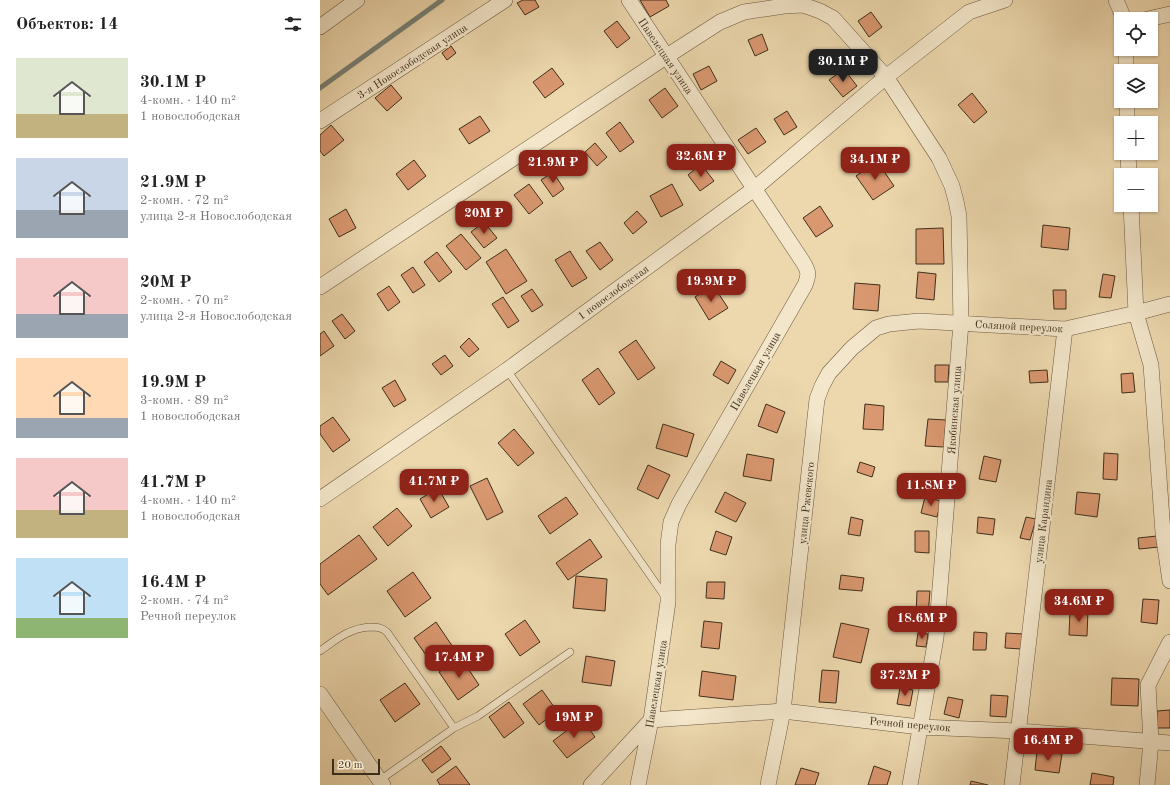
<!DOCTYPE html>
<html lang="ru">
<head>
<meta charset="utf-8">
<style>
	:root { --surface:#fff; --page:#f6f6f6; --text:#222; --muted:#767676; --accent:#8f2418 }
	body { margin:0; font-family:"Old Standard TT",serif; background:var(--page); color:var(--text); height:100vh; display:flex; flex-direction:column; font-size:15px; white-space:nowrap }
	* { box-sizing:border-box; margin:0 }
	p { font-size:13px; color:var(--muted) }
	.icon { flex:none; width:22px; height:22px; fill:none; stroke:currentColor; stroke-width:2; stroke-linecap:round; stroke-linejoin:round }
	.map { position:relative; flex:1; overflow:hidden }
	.side { display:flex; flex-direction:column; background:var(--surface); width:320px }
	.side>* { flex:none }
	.buttons { position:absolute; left:794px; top:12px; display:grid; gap:8px }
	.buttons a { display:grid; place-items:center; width:44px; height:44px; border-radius:0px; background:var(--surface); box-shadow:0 1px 3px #0004; font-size:20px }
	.scale { position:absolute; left:12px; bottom:10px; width:48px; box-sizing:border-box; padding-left:4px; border:2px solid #3e2f1c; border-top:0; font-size:11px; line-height:14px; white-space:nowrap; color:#3e2f1c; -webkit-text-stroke:3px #f3e6ca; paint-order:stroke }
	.price { position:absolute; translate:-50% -34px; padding:0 9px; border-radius:8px; background:var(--accent); color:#fff; font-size:13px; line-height:26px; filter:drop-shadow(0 1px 2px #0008) }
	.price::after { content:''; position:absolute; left:50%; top:24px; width:12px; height:9px; margin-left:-6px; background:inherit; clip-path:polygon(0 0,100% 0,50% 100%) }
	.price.selected { background:#222; color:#fff }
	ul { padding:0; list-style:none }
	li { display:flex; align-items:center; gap:12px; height:100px; padding:0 16px }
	li span { display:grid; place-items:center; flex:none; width:112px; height:80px; border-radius:0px; color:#555 }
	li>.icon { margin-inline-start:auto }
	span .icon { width:48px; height:48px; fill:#fffc; stroke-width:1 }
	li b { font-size:17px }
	h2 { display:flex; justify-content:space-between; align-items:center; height:48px; padding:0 16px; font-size:17px }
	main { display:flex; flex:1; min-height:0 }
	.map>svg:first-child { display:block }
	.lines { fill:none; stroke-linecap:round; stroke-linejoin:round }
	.stream { stroke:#778178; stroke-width:5 }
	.building { fill:#da9870; stroke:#3e2f1c }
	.service-casing { stroke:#6a5940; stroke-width:8 }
	.minor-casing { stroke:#6a5940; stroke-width:16 }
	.service { stroke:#f3e6ca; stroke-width:7 }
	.minor { stroke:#f3e6ca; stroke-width:15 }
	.labels { text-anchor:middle; stroke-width:4; stroke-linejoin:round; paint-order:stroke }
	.street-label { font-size:11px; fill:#3e2f1c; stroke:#f3e6ca }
</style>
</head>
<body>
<main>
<section class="side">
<h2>Объектов: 14<svg class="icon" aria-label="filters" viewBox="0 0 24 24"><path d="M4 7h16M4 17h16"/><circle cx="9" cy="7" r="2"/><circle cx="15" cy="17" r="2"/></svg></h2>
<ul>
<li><span style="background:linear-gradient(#dfe7d0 70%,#c2b280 0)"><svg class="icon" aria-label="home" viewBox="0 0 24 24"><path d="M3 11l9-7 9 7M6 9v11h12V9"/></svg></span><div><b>30.1M ₽</b><p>4-комн. · 140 m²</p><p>1 новослободская</p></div></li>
<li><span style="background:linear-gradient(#c9d6e8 65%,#9aa5b1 0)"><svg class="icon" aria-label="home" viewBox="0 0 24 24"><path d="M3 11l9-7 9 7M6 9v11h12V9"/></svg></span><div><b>21.9M ₽</b><p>2-комн. · 72 m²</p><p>улица 2-я Новослободская</p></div></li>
<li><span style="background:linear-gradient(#f6c9c9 70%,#9aa5b1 0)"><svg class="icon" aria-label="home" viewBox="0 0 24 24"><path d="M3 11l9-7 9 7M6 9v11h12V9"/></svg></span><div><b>20M ₽</b><p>2-комн. · 70 m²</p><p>улица 2-я Новослободская</p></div></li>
<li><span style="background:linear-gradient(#ffd9b3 75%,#9aa5b1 0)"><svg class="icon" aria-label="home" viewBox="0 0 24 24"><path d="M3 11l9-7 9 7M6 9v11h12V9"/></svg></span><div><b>19.9M ₽</b><p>3-комн. · 89 m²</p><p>1 новослободская</p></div></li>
<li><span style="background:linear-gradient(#f6c9c9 65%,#c2b280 0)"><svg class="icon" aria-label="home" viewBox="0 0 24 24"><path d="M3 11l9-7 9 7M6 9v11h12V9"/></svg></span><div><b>41.7M ₽</b><p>4-комн. · 140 m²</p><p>1 новослободская</p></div></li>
<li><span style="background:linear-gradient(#bfe0f5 75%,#8fb573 0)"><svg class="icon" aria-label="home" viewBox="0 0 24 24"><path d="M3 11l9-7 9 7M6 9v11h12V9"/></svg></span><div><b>16.4M ₽</b><p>2-комн. · 74 m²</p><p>Речной переулок</p></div></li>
</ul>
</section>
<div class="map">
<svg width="850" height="785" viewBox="0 0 850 785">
	<rect width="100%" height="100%" fill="#edd8ae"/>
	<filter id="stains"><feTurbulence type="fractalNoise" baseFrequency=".005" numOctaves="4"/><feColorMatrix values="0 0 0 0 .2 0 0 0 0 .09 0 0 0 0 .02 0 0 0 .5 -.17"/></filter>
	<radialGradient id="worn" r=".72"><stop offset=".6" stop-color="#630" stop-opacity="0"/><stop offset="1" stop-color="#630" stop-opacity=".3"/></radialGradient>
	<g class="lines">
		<path class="stream" d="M 0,88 L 122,0"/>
	</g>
	<path class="building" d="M 203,0 L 215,0 L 219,7 L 205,15 L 197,3 Z
		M 320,0 L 346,0 L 349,6 L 330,17 Z
		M 551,12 L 562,27 L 549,37 L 538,21 Z
		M 297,21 L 310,38 L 297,48 L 284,31 Z
		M 442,34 L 448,50 L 435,56 L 428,40 Z
		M 131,46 L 136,53 L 127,60 L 122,53 Z
		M 389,66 L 397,81 L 381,90 L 373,74 Z
		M 232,68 L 244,84 L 225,98 L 213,82 Z
		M 524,69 L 537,86 L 523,97 L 509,80 Z
		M 71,85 L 82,98 L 67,111 L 55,98 Z
		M 345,88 L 358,106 L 342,118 L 329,100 Z
		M 652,93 L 667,112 L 654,123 L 638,105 Z
		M 467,111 L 477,127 L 464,135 L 454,119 Z
		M 160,116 L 170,131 L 149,144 L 139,129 Z
		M 300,122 L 314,142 L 300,152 L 286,133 Z
		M 11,125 L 24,140 L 4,156 L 0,151 L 0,135 Z
		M 436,128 L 446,142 L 428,154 L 418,140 Z
		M 275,143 L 287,157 L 277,166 L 265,152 Z
		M 94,160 L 106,176 L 88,190 L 76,174 Z
		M 557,161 L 574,186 L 553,200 L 536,176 Z
		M 381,164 L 394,181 L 380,191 L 368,175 Z
		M 233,172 L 244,189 L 233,197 L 221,180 Z
		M 209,184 L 223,203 L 209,214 L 194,195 Z
		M 352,184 L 363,205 L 341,217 L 330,196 Z
		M 500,206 L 513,226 L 496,237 L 483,218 Z
		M 26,209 L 36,228 L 19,237 L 9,219 Z
		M 317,211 L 327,222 L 313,234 L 304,223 Z
		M 164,222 L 177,238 L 164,248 L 151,232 Z
		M 723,225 L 750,228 L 748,250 L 721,247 Z
		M 623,228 L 624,264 L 596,264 L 596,229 Z
		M 141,234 L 161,258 L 146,270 L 126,246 Z
		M 280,242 L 293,260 L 280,270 L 266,251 Z
		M 186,249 L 207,281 L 186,294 L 166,262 Z
		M 250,251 L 267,278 L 252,287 L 235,260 Z
		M 117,252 L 132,272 L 119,282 L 104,262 Z
		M 93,267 L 105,285 L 93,293 L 81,275 Z
		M 598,272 L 616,274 L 614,300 L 596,298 Z
		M 783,274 L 795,276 L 791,298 L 779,297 Z
		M 535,283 L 560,285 L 558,311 L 533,309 Z
		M 393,285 L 408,308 L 389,320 L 375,297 Z
		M 69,286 L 80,302 L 68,311 L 57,294 Z
		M 212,289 L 223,305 L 212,312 L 201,296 Z
		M 733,290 L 746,290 L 746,309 L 734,309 Z
		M 183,297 L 199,321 L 188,328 L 172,304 Z
		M 22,314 L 35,331 L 25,339 L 12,321 Z
		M 4,331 L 14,346 L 0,356 L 0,334 Z
		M 149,338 L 159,349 L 149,357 L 140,347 Z
		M 316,340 L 335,368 L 318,380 L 299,352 Z
		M 125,355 L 133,366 L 121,375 L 112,364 Z
		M 401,361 L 416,370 L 408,384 L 393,375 Z
		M 615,365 L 629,365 L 628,382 L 615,382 Z
		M 278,368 L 295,393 L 279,405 L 262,380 Z
		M 727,370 L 728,382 L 710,383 L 709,371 Z
		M 813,373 L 815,392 L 802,393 L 801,374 Z
		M 75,380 L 86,400 L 74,407 L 62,388 Z
		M 446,404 L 465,412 L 457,433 L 438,426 Z
		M 545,404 L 564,406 L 563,430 L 543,429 Z
		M 13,417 L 30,440 L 13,452 L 0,434 L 0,426 Z
		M 608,419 L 626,420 L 624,447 L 605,446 Z
		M 343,424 L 374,434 L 367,457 L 336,448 Z
		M 194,429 L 214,453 L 198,466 L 178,443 Z
		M 784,453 L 798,454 L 797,480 L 783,479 Z
		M 427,454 L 454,459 L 451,481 L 423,476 Z
		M 664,456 L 681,460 L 676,482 L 659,479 Z
		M 540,462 L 555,467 L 552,477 L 537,472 Z
		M 328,465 L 350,475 L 338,499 L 317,489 Z
		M 167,478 L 183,512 L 167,520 L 150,486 Z
		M 118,488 L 129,507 L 111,518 L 100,499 Z
		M 405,492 L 426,503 L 416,522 L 395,512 Z
		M 757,492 L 780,494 L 777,517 L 755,514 Z
		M 246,497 L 258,514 L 230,534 L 218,516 Z
		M 605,497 L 621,501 L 617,517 L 601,513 Z
		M 77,508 L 92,526 L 68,546 L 53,527 Z
		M 531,517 L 543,520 L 540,536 L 528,534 Z
		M 658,517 L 675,519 L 673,535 L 657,533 Z
		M 706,517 L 716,519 L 710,540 L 700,538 Z
		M 396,531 L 412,537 L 406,555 L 390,550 Z
		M 595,531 L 609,531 L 609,553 L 595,552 Z
		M 39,535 L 57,559 L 8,595 L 0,584 L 0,564 Z
		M 837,536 L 839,547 L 819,549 L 818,538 Z
		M 270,539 L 282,557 L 248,580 L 236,563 Z
		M 93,572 L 111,598 L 85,617 L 67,591 Z
		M 521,575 L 544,578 L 542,591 L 519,589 Z
		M 256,576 L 287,579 L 285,611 L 253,608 Z
		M 387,582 L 405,582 L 404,599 L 386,598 Z
		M 597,591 L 610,591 L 608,616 L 596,616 Z
		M 823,599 L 839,600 L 837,624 L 821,622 Z
		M 750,611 L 768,611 L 767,636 L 749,635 Z
		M 205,620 L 220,642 L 200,656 L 185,634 Z
		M 384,621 L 402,623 L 399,649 L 381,647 Z
		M 116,622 L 137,653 L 115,668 L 94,638 Z
		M 521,623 L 549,629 L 541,663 L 513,657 Z
		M 654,632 L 667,633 L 666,650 L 653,650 Z
		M 598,633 L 608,634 L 606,647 L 596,646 Z
		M 686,633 L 703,634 L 702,649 L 685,648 Z
		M 266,656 L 295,661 L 291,686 L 262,682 Z
		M 141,658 L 159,685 L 138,700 L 119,672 Z
		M 502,670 L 519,671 L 516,703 L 499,702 Z
		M 382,671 L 416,676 L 413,700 L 379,696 Z
		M 792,678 L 819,679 L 818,706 L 791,705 Z
		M 85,683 L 100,704 L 75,722 L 60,700 Z
		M 580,688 L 593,690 L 590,706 L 577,704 Z
		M 222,690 L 237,711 L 219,725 L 203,704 Z
		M 671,695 L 688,696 L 686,717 L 670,716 Z
		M 628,697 L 643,700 L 639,718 L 624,714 Z
		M 189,702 L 204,723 L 184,738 L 169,717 Z
		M 850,710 L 850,728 L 837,728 L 837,711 Z
		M 262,719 L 275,737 L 247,758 L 233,741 Z
		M 121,746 L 131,759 L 112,773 L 102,760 Z
		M 717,751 L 742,754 L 739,773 L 715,770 Z
		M 136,766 L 150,785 L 120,785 L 117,780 Z
		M 554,766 L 571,772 L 567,785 L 548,785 Z
		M 481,768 L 499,773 L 495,785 L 475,785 Z
		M 772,773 L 794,777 L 793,785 L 770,785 Z
		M 651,781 L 668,785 L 650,785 Z"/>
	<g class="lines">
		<defs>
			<path id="service" d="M 187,370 L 346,598
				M 0,651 C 17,639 28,629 49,627 C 57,627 61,627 67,632 L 134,728 L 60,780
				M 134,728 L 158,716 L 250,652"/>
			<path id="minor" d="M 309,0 L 483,262 C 489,272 489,274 485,285 L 359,504 L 351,522 L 348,544 L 348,602 L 331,720 L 318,785
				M 796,0 L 804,19
				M 828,19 L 850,14
				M 0,27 L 37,0
				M 806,49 L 806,71
				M 807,101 L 807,123
				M 0,121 L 185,0
				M 808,153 L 809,175
				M 811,205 L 816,313 L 831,365 L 843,533 L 850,581
				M 0,287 L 347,56 L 400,22 L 424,12 L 464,6 L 483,5 L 500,11 L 513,18 L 566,77 L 619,158 L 632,186 L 636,201 L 639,216 L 641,323 L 616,638 L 590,785
				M 0,499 L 187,370 L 434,189 L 566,77 L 649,12 L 685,0
				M 0,694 L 63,785
				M 271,785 L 331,720 L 463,711 L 600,727 L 699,731 L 850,743
				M 448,785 L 463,711 L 497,399 L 502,386 L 509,373 L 532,348 L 556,328 L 569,324 L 599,321 L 745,329 L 816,313 L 850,304
				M 692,785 L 745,329
				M 827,785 L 831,742 L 828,685 L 850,642"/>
		</defs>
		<use href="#service" class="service-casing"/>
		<use href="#minor" class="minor-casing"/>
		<use href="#service" class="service"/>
		<use href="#minor" class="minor"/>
	</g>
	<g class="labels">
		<g class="street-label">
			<text transform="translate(346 56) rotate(56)" y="4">Павелецкая улица</text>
			<text transform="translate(92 61) rotate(-33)" y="4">3-я Новослободская улица</text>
			<text transform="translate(293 292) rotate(-36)" y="4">1 новослободская</text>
			<text transform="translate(699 326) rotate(3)" y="4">Соляной переулок</text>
			<text transform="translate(435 371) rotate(-60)" y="4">Павелецкая улица</text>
			<text transform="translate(634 410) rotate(-86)" y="4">Якобинская улица</text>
			<text transform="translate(486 503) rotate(-84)" y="4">улица Ржевского</text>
			<text transform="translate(723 521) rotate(-83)" y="4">улица Карандина</text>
			<text transform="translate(336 684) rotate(-81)" y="4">Павелецкая улица</text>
			<text transform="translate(590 724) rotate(5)" y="4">Речной переулок</text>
		</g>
	</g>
	<rect width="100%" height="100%" filter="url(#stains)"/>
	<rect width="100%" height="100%" fill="url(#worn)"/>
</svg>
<div class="buttons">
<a><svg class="icon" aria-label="locate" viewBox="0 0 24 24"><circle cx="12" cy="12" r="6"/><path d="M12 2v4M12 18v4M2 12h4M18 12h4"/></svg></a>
<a><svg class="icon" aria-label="layers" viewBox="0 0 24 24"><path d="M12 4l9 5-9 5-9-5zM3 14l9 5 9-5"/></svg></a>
<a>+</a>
<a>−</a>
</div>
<div class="scale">20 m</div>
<b class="price selected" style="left:523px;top:83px">30.1M ₽</b>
<b class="price" style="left:381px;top:178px">32.6M ₽</b>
<b class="price" style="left:555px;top:181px">34.1M ₽</b>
<b class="price" style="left:233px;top:184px">21.9M ₽</b>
<b class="price" style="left:164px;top:235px">20M ₽</b>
<b class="price" style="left:391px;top:303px">19.9M ₽</b>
<b class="price" style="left:114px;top:503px">41.7M ₽</b>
<b class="price" style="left:611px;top:507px">11.8M ₽</b>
<b class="price" style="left:759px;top:623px">34.6M ₽</b>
<b class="price" style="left:602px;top:640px">18.6M ₽</b>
<b class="price" style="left:139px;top:679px">17.4M ₽</b>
<b class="price" style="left:585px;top:697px">37.2M ₽</b>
<b class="price" style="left:254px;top:739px">19M ₽</b>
<b class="price" style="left:728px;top:762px">16.4M ₽</b>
</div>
</main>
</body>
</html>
